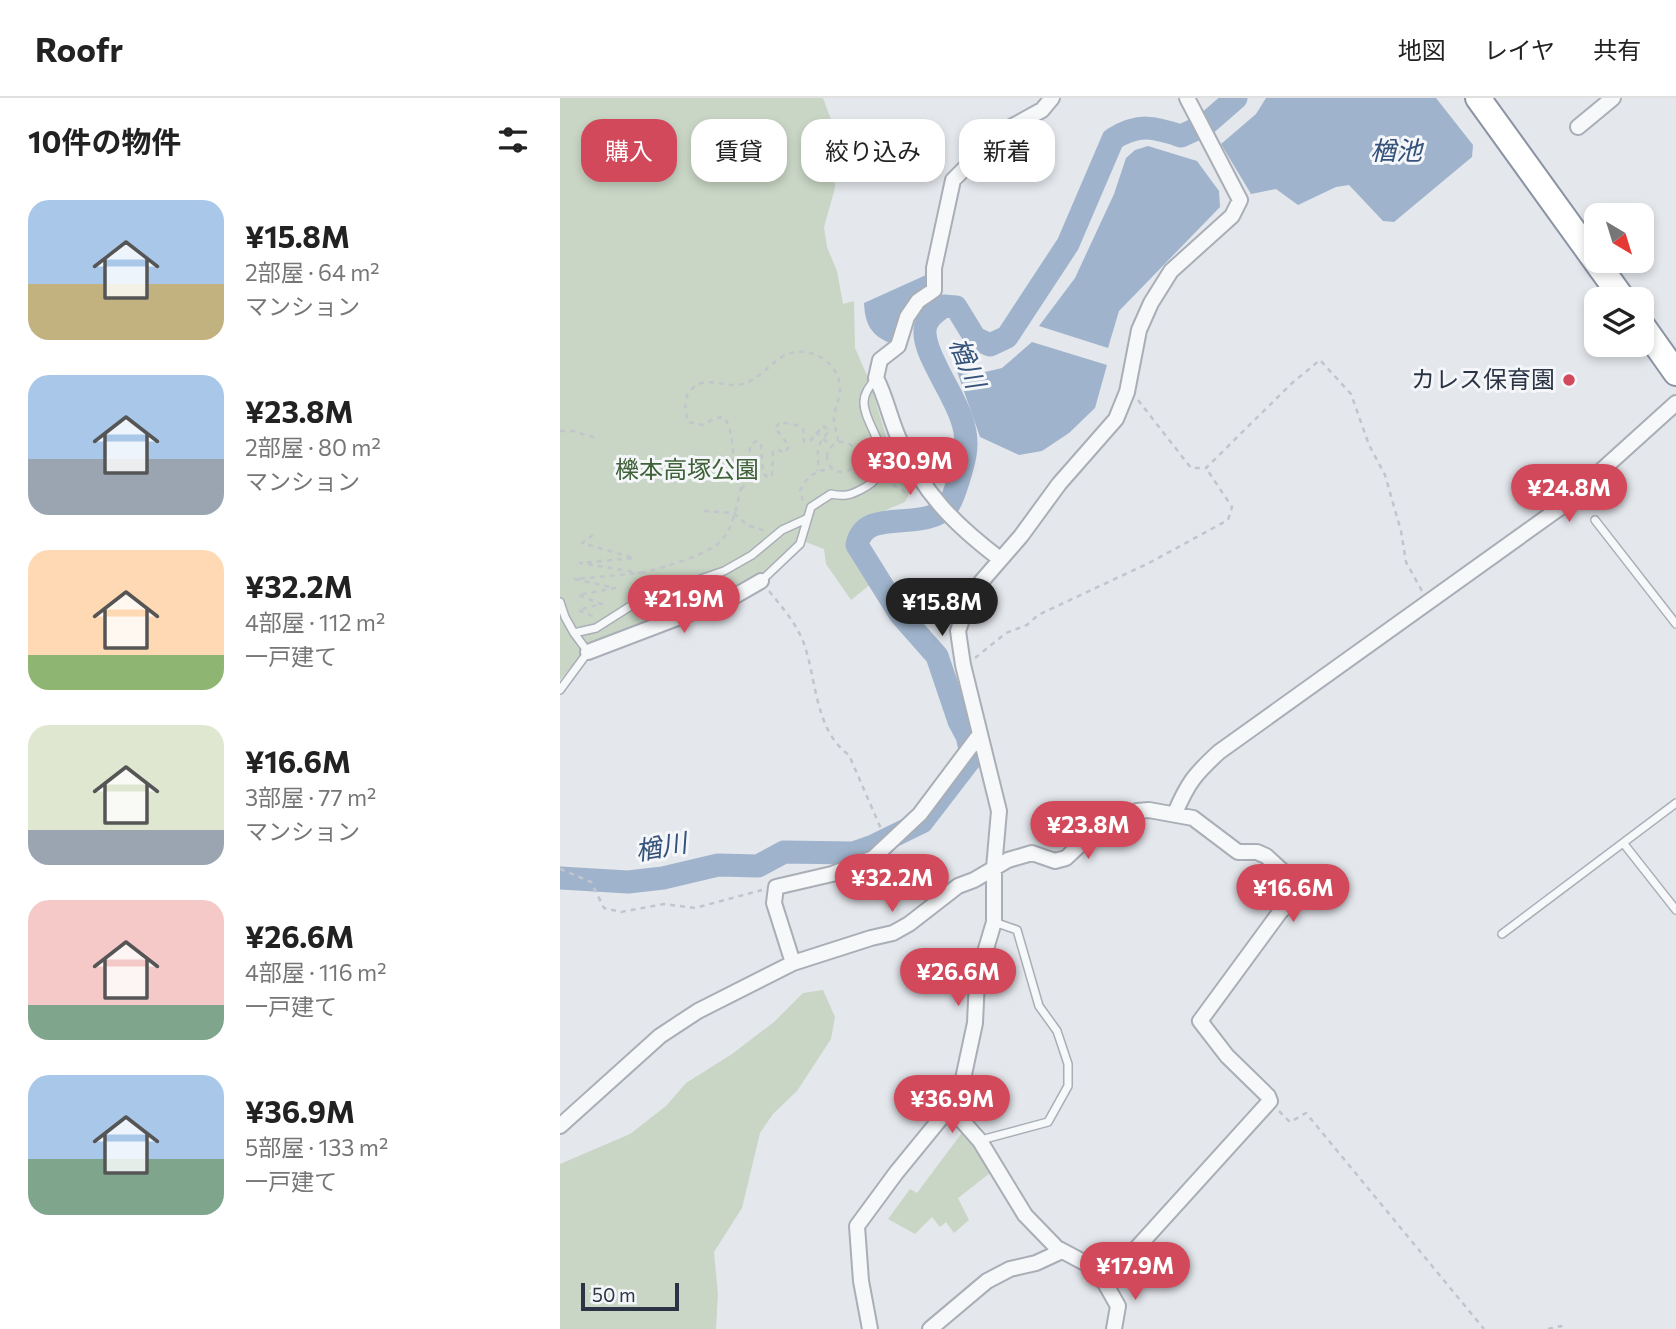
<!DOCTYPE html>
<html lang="ja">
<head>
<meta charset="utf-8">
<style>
	:root { --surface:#fff; --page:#f2f2f2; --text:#222; --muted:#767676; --line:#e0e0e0; --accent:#d1495b }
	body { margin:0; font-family:Commissioner,"Noto Sans JP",sans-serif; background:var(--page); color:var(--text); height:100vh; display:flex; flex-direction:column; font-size:26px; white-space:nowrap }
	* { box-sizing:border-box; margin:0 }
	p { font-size:23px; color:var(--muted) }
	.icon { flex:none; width:38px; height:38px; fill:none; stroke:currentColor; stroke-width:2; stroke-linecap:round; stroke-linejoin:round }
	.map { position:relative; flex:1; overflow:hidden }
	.side { display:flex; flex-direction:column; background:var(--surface); width:560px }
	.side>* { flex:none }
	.top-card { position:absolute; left:21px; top:21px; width:665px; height:63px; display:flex; gap:14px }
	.needle { width:46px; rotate:142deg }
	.tools { position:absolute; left:1024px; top:105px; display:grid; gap:14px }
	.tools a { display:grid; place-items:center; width:70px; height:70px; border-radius:14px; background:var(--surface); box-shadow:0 4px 10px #0003; font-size:35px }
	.scale { position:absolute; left:21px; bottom:18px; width:98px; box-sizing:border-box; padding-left:7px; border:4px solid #2b3445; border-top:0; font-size:19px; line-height:24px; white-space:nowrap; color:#2b3445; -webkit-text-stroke:5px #f4f6f9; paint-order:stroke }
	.price { position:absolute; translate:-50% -60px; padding:0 16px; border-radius:24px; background:var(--accent); color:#fff; font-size:23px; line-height:46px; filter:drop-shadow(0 2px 4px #0008) }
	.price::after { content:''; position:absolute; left:50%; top:42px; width:21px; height:16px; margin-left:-10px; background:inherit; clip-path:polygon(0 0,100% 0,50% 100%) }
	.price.current { background:#222; color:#fff }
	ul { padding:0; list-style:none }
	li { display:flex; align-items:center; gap:21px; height:175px; padding:0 28px }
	li span { display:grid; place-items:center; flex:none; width:196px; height:140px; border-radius:21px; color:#555 }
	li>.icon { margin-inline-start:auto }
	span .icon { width:84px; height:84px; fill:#fffc; stroke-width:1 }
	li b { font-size:30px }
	h2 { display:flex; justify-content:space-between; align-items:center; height:84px; padding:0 28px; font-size:30px }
	.chip { padding:0 24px; border-radius:21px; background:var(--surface); box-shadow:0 4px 10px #0003; font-size:24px; line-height:63px }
	.chip.current { background:var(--accent); color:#fff }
	header { display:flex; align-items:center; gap:42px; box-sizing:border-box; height:98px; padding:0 35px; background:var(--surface); border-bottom:2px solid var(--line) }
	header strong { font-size:33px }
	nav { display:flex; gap:38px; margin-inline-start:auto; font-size:24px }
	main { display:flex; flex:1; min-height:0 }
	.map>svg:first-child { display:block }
	.green { fill:#c9d6c5 }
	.water { fill:#9fb4cc }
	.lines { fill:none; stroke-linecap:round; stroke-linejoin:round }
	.river { stroke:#9fb4cc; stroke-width:23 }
	.service-casing { stroke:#a9aeb7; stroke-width:10 }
	.minor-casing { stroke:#a9aeb7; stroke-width:18 }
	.trunk-casing { stroke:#8b94a3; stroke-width:28 }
	.path { stroke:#c2c5cb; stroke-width:2.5; stroke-dasharray:5 5; stroke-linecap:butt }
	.service { stroke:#f7f8fa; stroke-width:7 }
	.minor { stroke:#f7f8fa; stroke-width:14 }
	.trunk { stroke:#fff; stroke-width:24 }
	.poi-dot { fill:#d1495b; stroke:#f4f6f9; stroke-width:2.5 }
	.labels { text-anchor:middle; stroke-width:6; stroke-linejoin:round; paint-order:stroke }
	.poi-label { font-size:24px; fill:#2b3445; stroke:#f4f6f9; text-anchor:end }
	.park-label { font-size:24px; fill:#3f6138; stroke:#f4f6f9 }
	.water-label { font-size:26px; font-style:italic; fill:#34527a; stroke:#f4f6f9 }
</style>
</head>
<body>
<header>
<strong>Roofr</strong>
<nav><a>地図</a><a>レイヤ</a><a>共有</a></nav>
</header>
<main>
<section class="side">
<h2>10件の物件<svg class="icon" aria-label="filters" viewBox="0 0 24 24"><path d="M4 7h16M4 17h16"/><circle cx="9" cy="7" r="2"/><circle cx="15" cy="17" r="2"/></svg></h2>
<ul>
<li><span style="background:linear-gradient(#a9c7e8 60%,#c2b280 0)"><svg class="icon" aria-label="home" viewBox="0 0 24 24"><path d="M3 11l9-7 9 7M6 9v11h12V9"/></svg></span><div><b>¥15.8M</b><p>2部屋 · 64 m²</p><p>マンション</p></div></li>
<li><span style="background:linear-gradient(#a9c7e8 60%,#9aa5b1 0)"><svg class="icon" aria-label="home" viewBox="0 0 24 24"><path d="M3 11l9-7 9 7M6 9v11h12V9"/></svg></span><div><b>¥23.8M</b><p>2部屋 · 80 m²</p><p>マンション</p></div></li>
<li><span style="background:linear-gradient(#ffd9b3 75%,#8fb573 0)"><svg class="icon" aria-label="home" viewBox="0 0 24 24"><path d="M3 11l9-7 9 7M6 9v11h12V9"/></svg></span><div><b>¥32.2M</b><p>4部屋 · 112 m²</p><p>一戸建て</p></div></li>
<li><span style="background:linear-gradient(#dfe7d0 75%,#9aa5b1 0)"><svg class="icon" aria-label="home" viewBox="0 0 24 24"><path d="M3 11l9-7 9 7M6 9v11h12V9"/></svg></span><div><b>¥16.6M</b><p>3部屋 · 77 m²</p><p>マンション</p></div></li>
<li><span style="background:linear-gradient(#f6c9c9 75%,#7fa58c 0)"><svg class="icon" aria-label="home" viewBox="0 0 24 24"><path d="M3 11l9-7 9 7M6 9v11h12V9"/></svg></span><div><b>¥26.6M</b><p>4部屋 · 116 m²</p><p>一戸建て</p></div></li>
<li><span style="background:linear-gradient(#a9c7e8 60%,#7fa58c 0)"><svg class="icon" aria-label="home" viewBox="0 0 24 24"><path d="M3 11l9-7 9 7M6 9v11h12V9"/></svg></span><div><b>¥36.9M</b><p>5部屋 · 133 m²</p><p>一戸建て</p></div></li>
</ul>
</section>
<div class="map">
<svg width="1116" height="1231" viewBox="0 0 1116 1231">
	<rect width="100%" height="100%" fill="#e4e7ec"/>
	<path class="green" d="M 0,0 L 263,0 L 273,27 L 275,90 L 264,129 L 267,149 L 277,173 L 283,206 L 294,203 L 295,250 L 309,282 L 331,354 L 353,388 L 345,404 L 300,423 L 289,454 L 311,486 L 291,502 L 266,466 L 264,451 L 238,441 L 198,481 L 22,556 L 0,582 Z
		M 263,892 L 275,919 L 271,941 L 237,993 L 213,1016 L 200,1035 L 182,1110 L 154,1154 L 158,1196 L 156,1231 L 0,1231 L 0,1066 L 70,1036 L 106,1008 L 126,985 L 172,956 L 214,924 L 243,895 Z
		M 407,1028 L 434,1072 L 398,1100 L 409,1122 L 394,1135 L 386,1124 L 380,1129 L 372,1119 L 355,1136 L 328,1121 L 350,1091 L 357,1095 Z"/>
	<path class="water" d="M 706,0 L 876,0 L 913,47 L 912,59 L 834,124 L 823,123 L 789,87 L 776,89 L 738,107 L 716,91 L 691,96 L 661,46 L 696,16 Z
		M 588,48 L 637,63 L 659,93 L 660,109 L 559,213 L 548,250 L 479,228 L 515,180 L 554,96 L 566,60 L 575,52 Z
		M 366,177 L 365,188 C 344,200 339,223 330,245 C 310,237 305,225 304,205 Z
		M 472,244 L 547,267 L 535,310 L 509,335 L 482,353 L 459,357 L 420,339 L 393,262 L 421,275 L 442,270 Z"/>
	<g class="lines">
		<path class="river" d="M 0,780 L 68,784 L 103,780 L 158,767 L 198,768 L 224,754 L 293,755 L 313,748 L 362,724 L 412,659 L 407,638 L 399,623 L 377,558 L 340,516 L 297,447 C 305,407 363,436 388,408 C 394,400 403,368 405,357 C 411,324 389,296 376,268 C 371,258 364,244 365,232 C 366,220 376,214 384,208 L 396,209 L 415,240 L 430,247 L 447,239 L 508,146 L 553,41 C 579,25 594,29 621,38 L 645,27 L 676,0"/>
		<defs>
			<path id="service" d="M 1035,422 L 1116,526
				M 201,483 L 240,446 L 251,409 L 271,396 C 284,399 291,397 302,391 C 348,367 303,330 304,304 C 304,295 310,288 316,280
				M 0,504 L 5,519 L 14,535
				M 0,592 L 28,554 L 14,535 L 36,530 L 69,509 L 109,492 L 164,473 L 192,457 L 222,432 L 246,421
				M 1064,746 L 1116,812
				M 942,836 L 1116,705
				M 421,1042 L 488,1024 L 508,988 L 508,966 L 497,933 L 479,908 L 457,832 L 434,824"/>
			<path id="minor" d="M 1018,29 L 1053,0
				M 440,461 C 394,426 363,395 339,341 C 330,321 326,299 316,280 L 320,262 L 338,248 L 347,219 L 358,203 L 374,192 L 374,170 L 393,82 L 425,50 L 451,29 L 482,12 L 492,0
				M 28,554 L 175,498 L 201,483
				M 615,715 C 628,685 634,677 659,654 L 1001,409 L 1116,305
				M 233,865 L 311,840 L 333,835 L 349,826 L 398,788 L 414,782 L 448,762 L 472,755 L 495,763 L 506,760 L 526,741 L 557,721 L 577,713 L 589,712 L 633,720 L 678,754 L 697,754 L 706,758 L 743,792 L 720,814 L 640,923 L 667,958 L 708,998 L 710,1003 L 545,1185
				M 390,1009 L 420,1043 L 465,1117 L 497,1150 L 527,1166 L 545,1185 L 558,1208 L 554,1231
				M 0,1028 L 100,938 L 138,913 L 233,865 L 214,805 L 216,789 L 272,776 L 313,760 L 360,716 L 420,636
				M 310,1231 L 301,1183 L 297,1128 L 336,1075 L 390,1009 L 403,981 L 415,925 L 417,881 L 434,824 L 434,770 L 439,713 L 403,567 L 398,533 L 407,507 L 421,484 L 461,438 L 499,386 L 556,321 L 567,294 L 579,232 L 591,205 L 611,173 L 672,118 L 680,102 L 627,0
				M 370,1231 L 427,1183 L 450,1171 L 476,1165 L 502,1153"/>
			<path id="trunk" d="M 918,0 L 1063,201
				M 1082,227 L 1116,275"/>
		</defs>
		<use href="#service" class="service-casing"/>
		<use href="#minor" class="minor-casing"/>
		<use href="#trunk" class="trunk-casing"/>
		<path class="path" d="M 578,302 L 631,370 L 646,370 L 731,286 L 760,262 L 791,296 L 809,347 L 825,377 L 841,433 L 846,464 L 862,493
			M 0,333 L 12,333 L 37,340
			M 256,334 L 271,348
			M267 359a15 15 0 1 1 30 0a15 15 0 1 1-30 0Z
			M 295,365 L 310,373
			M 324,382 L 349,396
			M 181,391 C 199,374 185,365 191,346 L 197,343 L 201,346 L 203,375 L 208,380 L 212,377 L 213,353 L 219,352 L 225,355 L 229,348 L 215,330 L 220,324 L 236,327 L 243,331 L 244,344 L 250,343 L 263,328 L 269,332 C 266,338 261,342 259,348 C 256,357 260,364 257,373
			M 243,403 L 240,393 C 246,378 256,373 272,370
			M 144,413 L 174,415 L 187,427 L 205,433
			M 33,437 L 22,445 L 74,460 L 20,465 L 81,475 L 15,481 L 55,490 L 18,497 L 42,506 L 18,512 L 35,519
			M 81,475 C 103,469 153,457 165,438 C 174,425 177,405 181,391 C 168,372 179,341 164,319 L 155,320 L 142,327 L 128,324 C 125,311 122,299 134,289 C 148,277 167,292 185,285 C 201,280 211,264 225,257 C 249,246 280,264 280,291 C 280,302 273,313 274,323 C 275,331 278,337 278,344
			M 209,493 C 222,509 235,524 243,543 C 257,580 254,632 289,657 L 322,733
			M 415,560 L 446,535 L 467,527 L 478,517 L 589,465 L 668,422 L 672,409 L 646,370
			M 0,771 L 31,784 L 44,810 L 61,814 L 104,806 L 135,810 L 202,792
			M 719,1013 L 730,1024 L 746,1015 L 924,1231
			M 988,1231 L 1001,1228 L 1003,1231"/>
		<use href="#service" class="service"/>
		<use href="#minor" class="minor"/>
		<use href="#trunk" class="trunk"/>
	</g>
	<circle class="poi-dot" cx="1009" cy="282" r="7"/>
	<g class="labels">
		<g class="poi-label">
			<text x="995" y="290">カレス保育園</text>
		</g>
		<g class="park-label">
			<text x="127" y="380">櫟本高塚公園</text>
		</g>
		<g class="water-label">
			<text x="836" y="62">楢池</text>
			<text transform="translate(407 265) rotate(68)" y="9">楢川</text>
			<text transform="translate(101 749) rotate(-10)" y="9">楢川</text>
		</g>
	</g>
</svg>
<div class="tools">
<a><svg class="needle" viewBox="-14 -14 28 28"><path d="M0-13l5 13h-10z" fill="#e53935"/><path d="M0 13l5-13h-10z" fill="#767676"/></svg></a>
<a><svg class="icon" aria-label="layers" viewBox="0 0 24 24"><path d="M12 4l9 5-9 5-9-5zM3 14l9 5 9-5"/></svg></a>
</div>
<div class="scale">50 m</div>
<b class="price" style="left:350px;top:399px">¥30.9M</b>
<b class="price" style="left:1009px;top:426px">¥24.8M</b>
<b class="price" style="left:124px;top:537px">¥21.9M</b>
<b class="price current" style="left:382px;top:540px">¥15.8M</b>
<b class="price" style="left:528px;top:763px">¥23.8M</b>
<b class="price" style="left:332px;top:816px">¥32.2M</b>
<b class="price" style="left:733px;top:826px">¥16.6M</b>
<b class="price" style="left:398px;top:910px">¥26.6M</b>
<b class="price" style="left:392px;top:1037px">¥36.9M</b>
<b class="price" style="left:575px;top:1204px">¥17.9M</b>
<div class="top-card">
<a class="chip current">購入</a>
<a class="chip">賃貸</a>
<a class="chip">絞り込み</a>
<a class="chip">新着</a>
</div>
</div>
</main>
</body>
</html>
